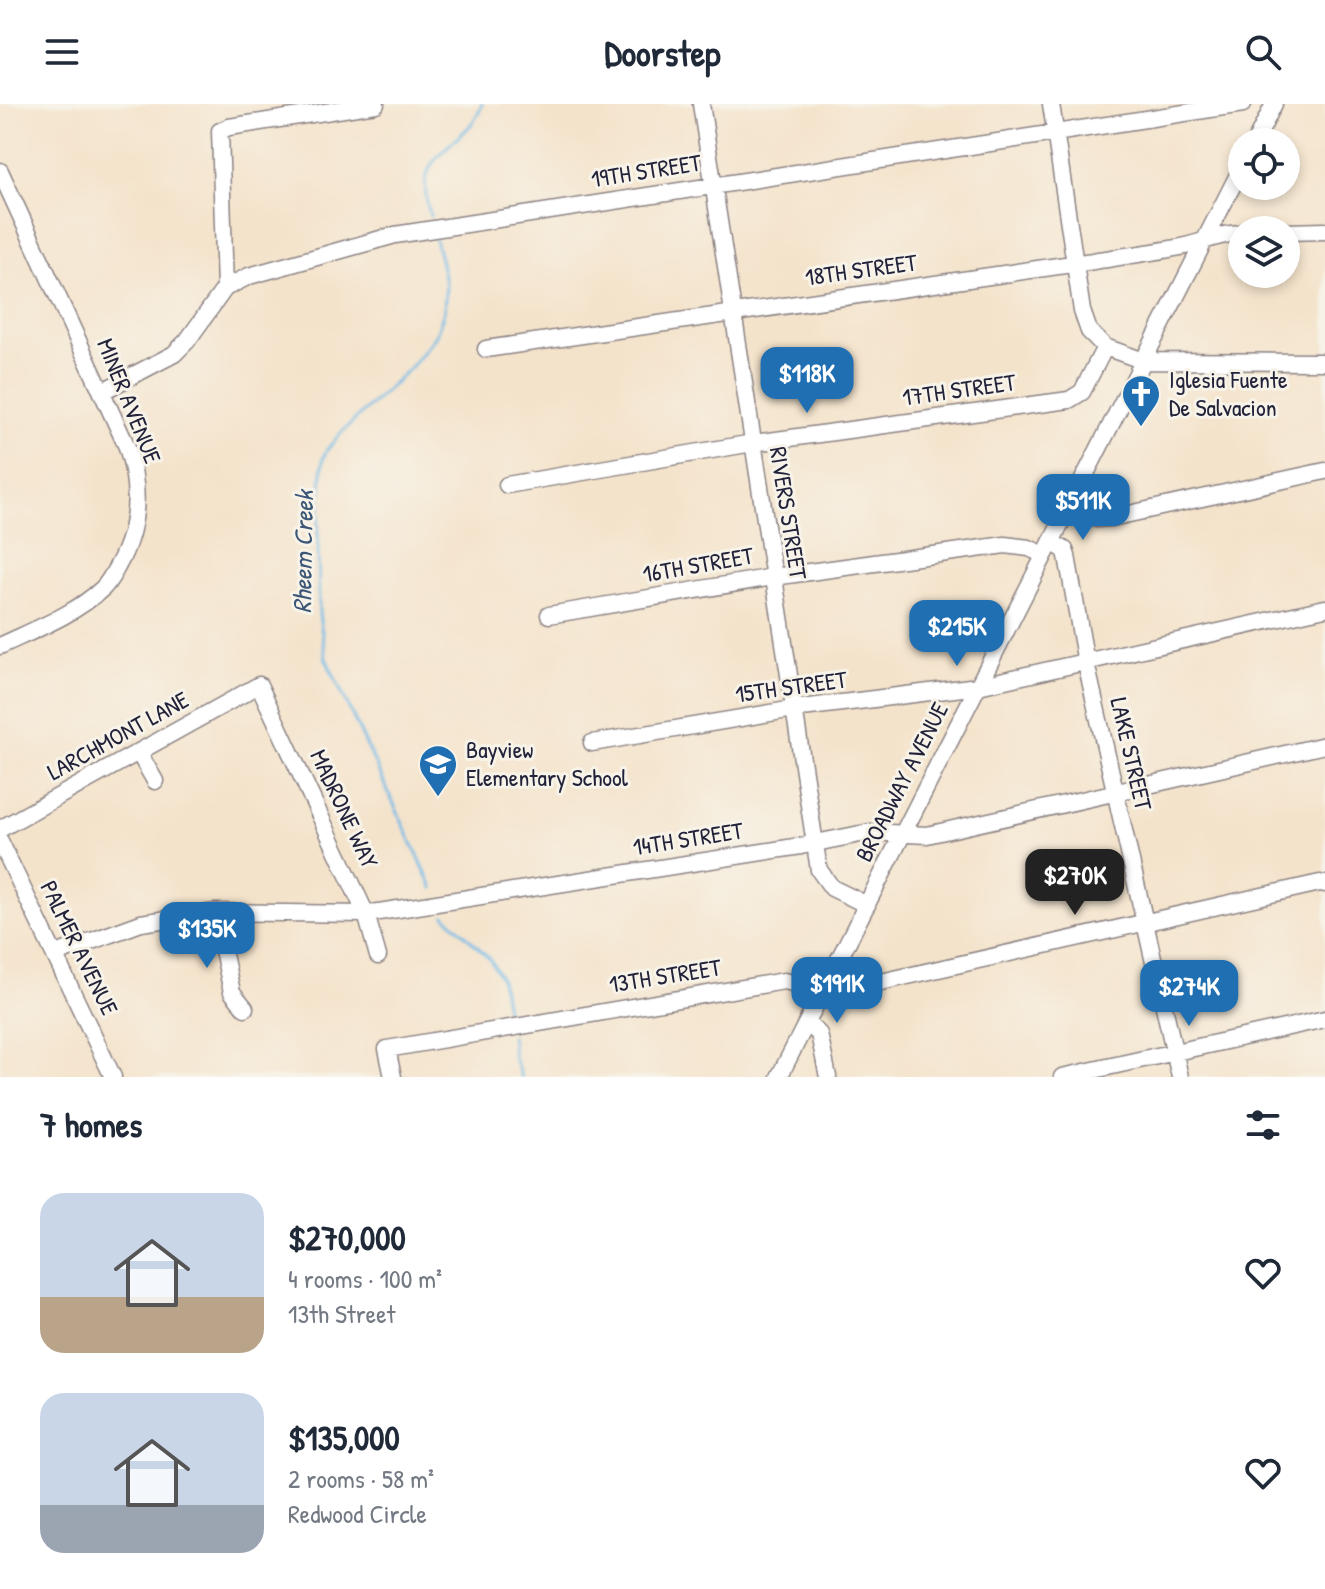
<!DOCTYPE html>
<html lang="en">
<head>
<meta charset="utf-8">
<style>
	:root { --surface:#fff; --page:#f6f6f7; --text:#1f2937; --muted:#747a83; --accent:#1f6fb2 }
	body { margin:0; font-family:"Patrick Hand",sans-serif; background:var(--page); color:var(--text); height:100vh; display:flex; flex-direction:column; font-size:30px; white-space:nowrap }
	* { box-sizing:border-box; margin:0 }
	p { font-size:26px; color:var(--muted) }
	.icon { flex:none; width:44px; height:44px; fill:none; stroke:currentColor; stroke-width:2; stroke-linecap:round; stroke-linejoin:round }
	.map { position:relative; height:973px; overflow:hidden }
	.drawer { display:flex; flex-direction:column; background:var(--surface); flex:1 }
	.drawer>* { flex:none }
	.controls { position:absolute; left:1228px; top:24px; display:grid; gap:16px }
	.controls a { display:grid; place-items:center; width:72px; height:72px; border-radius:50%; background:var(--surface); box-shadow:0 4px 12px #0003; font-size:40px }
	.price { position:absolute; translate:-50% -68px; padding:0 18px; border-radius:16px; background:var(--accent); color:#fff; font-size:26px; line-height:52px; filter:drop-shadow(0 2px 4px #0008) }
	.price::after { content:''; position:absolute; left:50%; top:48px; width:24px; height:18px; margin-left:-12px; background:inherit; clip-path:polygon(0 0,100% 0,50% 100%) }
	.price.active { background:#222; color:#fff }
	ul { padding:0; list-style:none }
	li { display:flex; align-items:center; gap:24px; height:200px; padding:0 40px }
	li span { display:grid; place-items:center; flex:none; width:224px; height:160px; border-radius:24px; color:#555 }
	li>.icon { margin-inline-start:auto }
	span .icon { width:96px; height:96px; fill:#fffc; stroke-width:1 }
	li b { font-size:34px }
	h2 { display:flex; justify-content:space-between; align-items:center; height:96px; padding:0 40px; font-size:34px }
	header { display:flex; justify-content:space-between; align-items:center; height:104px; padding:0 40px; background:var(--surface); font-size:36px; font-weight:700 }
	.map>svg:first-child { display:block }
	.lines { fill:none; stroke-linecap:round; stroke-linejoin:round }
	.stream { stroke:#6db9e6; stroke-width:3 }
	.minor-casing { stroke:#8b8283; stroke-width:19 }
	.minor { stroke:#fff; stroke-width:16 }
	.labels { text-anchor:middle; stroke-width:6; stroke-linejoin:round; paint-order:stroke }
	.street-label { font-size:24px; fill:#22223b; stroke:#f7f3e8 }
	.poi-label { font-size:24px; fill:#22223b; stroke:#f7f3e8; text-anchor:start }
	.water-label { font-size:26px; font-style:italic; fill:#3c5777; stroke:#f7f3e8 }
</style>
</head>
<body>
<header><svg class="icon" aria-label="menu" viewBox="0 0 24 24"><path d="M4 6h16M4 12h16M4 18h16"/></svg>Doorstep<svg class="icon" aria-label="search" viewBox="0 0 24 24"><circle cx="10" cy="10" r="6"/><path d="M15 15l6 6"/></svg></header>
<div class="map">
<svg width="1325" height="973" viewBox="0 0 1325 973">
	<rect width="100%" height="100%" fill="#f7f3e8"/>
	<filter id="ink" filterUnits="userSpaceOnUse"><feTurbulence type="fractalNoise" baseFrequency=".0125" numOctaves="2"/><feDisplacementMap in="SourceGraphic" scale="16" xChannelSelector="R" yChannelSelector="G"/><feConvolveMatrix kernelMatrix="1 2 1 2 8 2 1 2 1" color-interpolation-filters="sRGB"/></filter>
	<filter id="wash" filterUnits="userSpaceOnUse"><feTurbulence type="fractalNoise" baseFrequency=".006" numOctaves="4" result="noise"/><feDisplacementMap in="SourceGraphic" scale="32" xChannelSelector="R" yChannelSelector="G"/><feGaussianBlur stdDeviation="1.8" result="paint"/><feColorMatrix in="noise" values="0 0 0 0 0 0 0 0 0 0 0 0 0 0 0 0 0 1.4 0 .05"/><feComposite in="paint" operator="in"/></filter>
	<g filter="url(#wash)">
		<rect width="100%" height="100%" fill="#f4e3cb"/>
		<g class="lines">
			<path class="stream" d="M 430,112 C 427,100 424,87 426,75 C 432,43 474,32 482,0
				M 433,784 L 326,555 L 319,510 L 318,428 L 323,355 L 326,347 L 341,329 L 411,263 L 435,233 L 444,208 L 446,180 L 435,135
				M 445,811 L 490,855 L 501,875 L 506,906
				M 511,932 L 514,954 L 521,973"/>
		</g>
	</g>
	<g filter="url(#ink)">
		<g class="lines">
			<defs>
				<path id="minor" d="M 701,0 L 819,766 L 832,784 L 867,801
					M 1051,0 L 1082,207 L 1089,227 L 1105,243 L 1144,257 L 1325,258
					M 1255,38 L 1274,0
					M 0,67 L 127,343 C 141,385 139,424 117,463 C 113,470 109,478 103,484 C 74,511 36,525 0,542
					M 1286,128 L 1325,127
					M 225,184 L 220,27 L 229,23 L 376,0
					M 486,245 L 1086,158 C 1118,153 1149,149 1181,143 C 1202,139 1220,129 1242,129
					M 103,287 L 174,250 L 187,237 L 225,184 L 249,172 L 395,131 L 1243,0
					M 507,381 L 753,339 L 1069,296 L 1082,288 L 1105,243
					M 1069,403 L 1097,415 L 1111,414 L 1325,367
					M 1051,438 L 1065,446 L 1067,452 L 1086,559 L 1180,973
					M 549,511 L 773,473 L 1005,441 L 1029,444 L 1044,451
					M 592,639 L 794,605 L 978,582 L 1325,504
					M 139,649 L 155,677
					M 0,725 L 259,581 L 366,810 L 378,852
					M 0,737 L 113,973
					M 215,808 L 232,888 L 245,904
					M 56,850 L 141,819 L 215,808 L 366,810 L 801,742 L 870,728 L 927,731 L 1325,641
					M 807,918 L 819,930 L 828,973
					M 393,973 L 387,945 L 784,877 L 823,886 L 850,885 L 1320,779 L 1325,780
					M 779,973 L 1242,63
					M 1062,973 L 1325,915"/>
			</defs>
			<use href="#minor" class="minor-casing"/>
			<use href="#minor" class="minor"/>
		</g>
	</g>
	<defs>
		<symbol id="church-pin" viewBox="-11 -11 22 30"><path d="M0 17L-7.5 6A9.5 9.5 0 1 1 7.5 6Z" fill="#1f6fb2" stroke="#f7f3e8"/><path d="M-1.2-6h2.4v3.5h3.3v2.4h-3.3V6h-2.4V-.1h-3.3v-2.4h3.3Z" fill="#fff"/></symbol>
		<symbol id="school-pin" viewBox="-11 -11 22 30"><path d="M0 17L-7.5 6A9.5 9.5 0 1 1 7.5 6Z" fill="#1f6fb2" stroke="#f7f3e8"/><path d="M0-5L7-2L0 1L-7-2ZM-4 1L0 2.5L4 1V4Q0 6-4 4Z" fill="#fff"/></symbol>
	</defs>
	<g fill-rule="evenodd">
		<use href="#church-pin" x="1119" y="268" width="44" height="60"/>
		<use href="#school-pin" x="416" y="638" width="44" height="60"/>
	</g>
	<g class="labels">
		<g class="street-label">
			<text transform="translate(646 67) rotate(-9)" y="8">19TH STREET</text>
			<text transform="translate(861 166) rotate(-8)" y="8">18TH STREET</text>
			<text transform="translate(959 286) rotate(-8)" y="8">17TH STREET</text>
			<text transform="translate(129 297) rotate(68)" y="8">MINER AVENUE</text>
			<text transform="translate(788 409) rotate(81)" y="8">RIVERS STREET</text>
			<text transform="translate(698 461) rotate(-10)" y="8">16TH STREET</text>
			<text transform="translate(791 583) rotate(-8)" y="8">15TH STREET</text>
			<text transform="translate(118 632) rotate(-29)" y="8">LARCHMONT LANE</text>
			<text transform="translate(1131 650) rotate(77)" y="8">LAKE STREET</text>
			<text transform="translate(902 678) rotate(-63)" y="8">BROADWAY AVENUE</text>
			<text transform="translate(344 705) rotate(65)" y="8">MADRONE WAY</text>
			<text transform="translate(688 735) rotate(-9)" y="8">14TH STREET</text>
			<text transform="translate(79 844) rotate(64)" y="8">PALMER AVENUE</text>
			<text transform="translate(665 872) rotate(-9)" y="8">13TH STREET</text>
		</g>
		<g class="poi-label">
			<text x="1169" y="284">Iglesia Fuente<tspan x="1169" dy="28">De Salvacion</tspan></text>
			<text x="466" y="654">Bayview<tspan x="466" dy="28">Elementary School</tspan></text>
		</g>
		<g class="water-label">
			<text transform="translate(303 448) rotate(-89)" y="9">Rheem Creek</text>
		</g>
	</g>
</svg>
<div class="controls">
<a><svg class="icon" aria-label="locate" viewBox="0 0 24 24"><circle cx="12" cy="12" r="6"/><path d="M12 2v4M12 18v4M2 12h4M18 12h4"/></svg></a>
<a><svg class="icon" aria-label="layers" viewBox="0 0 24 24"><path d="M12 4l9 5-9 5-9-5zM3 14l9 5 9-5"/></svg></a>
</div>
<b class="price" style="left:807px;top:311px">$118K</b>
<b class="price" style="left:1083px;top:438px">$511K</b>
<b class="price" style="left:957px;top:564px">$215K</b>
<b class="price active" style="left:1075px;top:813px">$270K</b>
<b class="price" style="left:207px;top:866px">$135K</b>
<b class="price" style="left:837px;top:921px">$191K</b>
<b class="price" style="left:1189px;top:924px">$274K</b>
</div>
<section class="drawer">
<h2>7 homes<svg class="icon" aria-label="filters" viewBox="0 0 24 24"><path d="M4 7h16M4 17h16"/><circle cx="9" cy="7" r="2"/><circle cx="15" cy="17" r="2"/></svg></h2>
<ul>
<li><span style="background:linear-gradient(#c9d6e8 65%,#b9a48a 0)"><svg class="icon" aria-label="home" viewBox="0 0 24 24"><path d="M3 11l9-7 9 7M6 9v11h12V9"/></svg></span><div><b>$270,000</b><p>4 rooms · 100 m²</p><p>13th Street</p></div><svg class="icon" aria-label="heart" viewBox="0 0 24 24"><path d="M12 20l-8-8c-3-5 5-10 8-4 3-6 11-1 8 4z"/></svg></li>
<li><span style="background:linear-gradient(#c9d6e8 70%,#9aa5b1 0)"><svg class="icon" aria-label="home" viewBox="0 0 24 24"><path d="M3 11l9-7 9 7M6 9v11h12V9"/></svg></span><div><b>$135,000</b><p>2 rooms · 58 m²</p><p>Redwood Circle</p></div><svg class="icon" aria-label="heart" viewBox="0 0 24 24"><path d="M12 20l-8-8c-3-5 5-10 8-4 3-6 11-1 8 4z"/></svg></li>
</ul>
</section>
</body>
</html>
